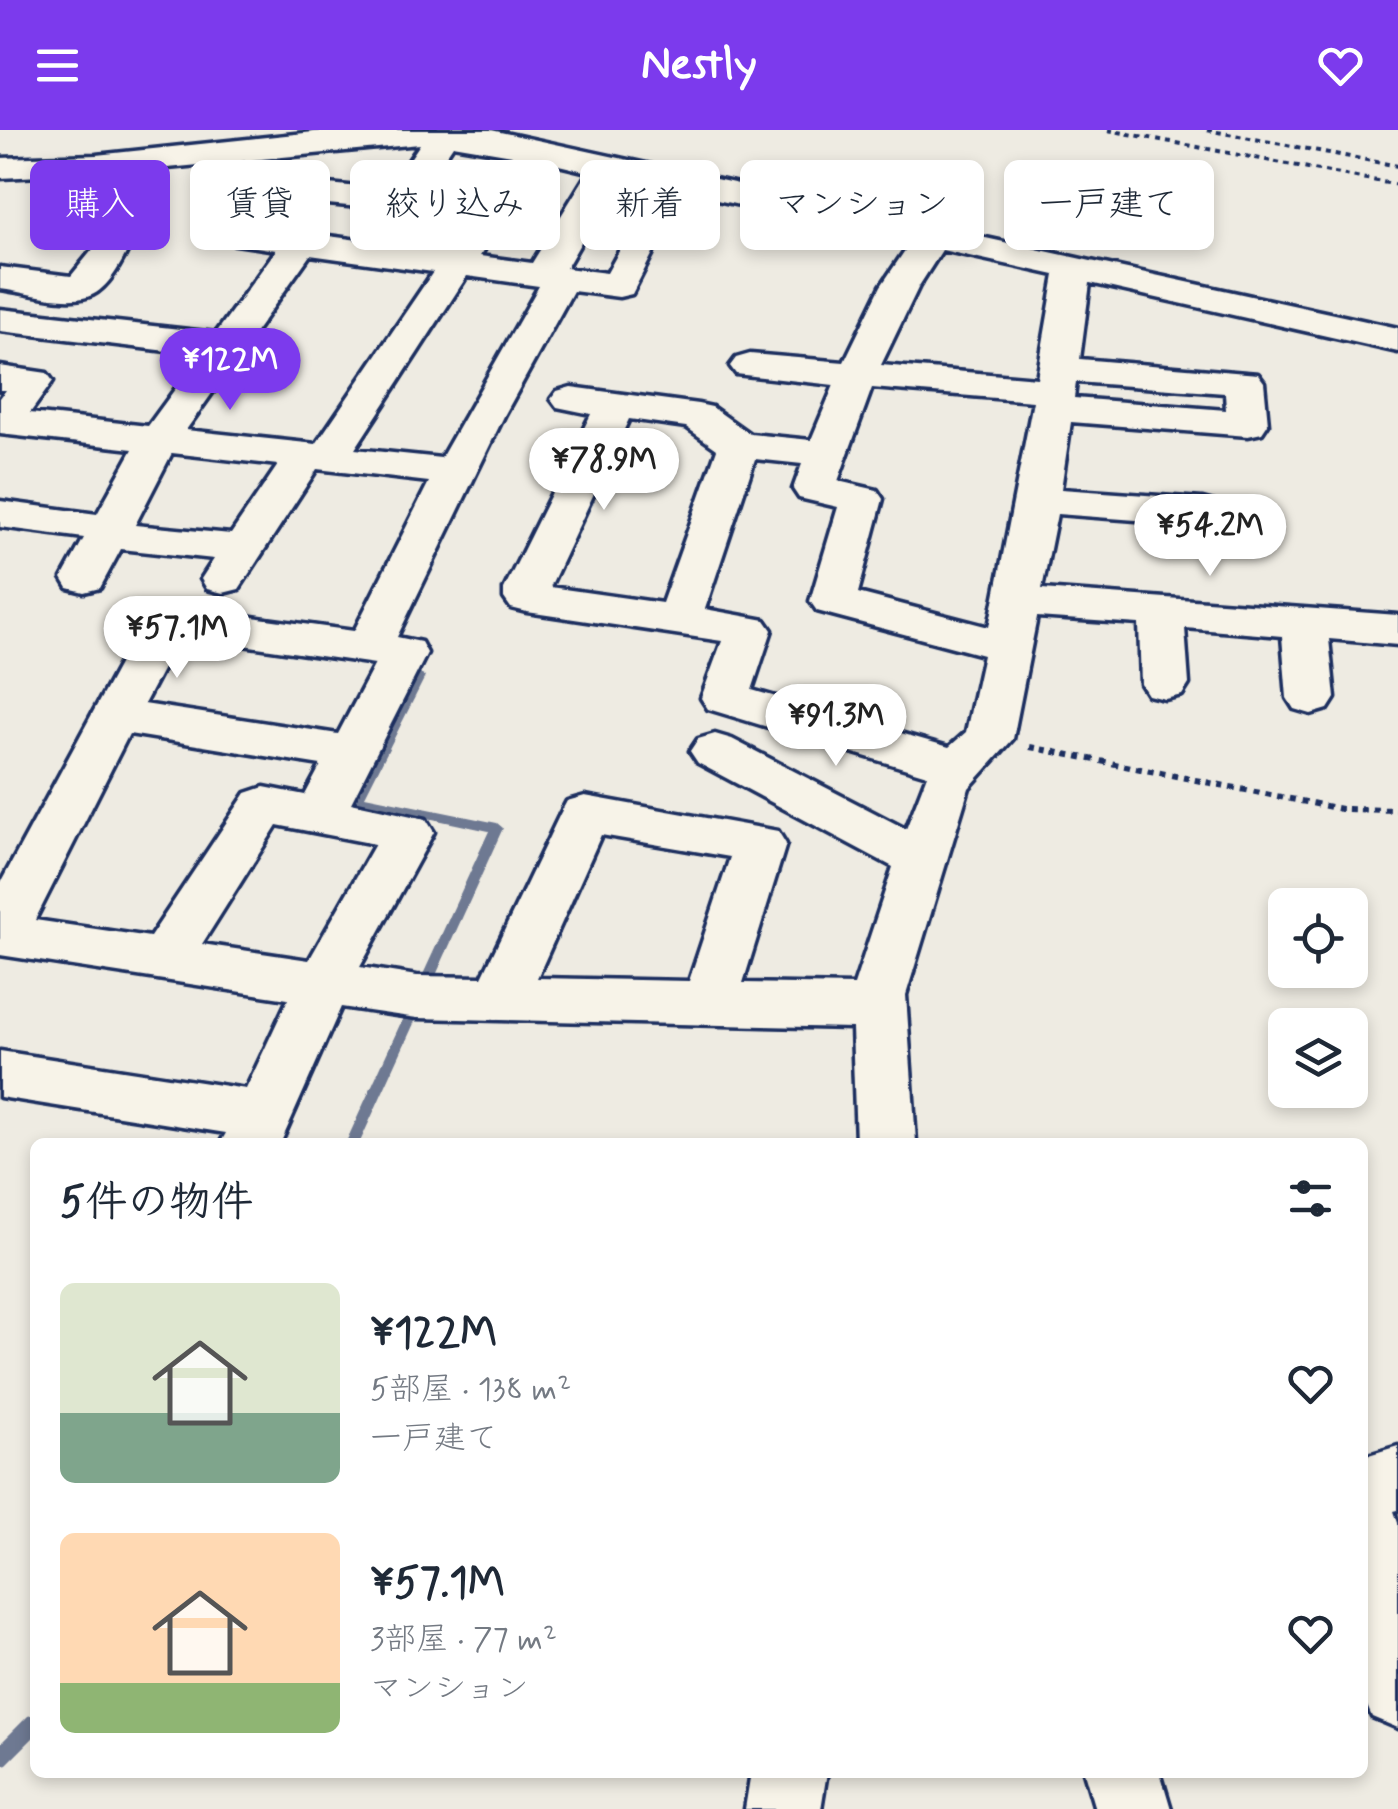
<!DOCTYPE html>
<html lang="ja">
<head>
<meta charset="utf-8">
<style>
	:root { --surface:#fff; --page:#f2f2f3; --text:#1f2937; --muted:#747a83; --accent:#7c3aed }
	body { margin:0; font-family:Mynerve,"Klee One",sans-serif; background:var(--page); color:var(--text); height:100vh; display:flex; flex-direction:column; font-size:38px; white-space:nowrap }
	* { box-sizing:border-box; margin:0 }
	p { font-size:32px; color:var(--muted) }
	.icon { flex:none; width:55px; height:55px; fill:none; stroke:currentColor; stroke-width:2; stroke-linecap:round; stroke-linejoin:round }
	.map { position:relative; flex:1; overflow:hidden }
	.sheet { position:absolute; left:30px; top:1008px; width:1338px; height:640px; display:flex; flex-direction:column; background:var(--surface); border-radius:15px; box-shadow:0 5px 15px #0003 }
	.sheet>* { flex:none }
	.hud { position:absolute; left:30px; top:30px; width:1340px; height:90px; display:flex; gap:20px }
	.buttons { position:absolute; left:1268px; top:758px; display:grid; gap:20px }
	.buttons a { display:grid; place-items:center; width:100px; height:100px; border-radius:15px; background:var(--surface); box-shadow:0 5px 15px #0003; font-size:50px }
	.price { position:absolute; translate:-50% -85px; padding:0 22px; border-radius:35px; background:#fff; color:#222; font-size:32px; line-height:65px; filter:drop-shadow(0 2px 5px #0008) }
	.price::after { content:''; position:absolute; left:50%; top:60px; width:30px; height:22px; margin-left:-15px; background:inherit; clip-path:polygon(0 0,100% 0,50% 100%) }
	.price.current { background:var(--accent); color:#fff }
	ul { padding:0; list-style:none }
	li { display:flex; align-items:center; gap:30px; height:250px; padding:0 30px }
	li span { display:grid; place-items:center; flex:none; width:280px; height:200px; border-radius:15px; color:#555 }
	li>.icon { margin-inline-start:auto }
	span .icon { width:120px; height:120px; fill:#fffc; stroke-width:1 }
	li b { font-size:42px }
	h2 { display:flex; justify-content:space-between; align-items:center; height:120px; padding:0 30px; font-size:42px }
	.pill { padding:0 35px; border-radius:15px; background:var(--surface); box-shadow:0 5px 15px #0003; font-size:35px; line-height:90px }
	.pill.current { background:var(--accent); color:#fff }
	header { display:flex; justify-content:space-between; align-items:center; height:130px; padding:0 30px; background:var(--accent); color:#fff; font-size:45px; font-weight:800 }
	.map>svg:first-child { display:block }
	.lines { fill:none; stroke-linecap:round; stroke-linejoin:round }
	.stream { fill:#6e7992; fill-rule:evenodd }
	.minor-casing { stroke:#1b2f5e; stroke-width:7 }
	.path-far1 { stroke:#1b2f5e; stroke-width:4; stroke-dasharray:5 5; stroke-linecap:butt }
	.path { stroke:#1b2f5e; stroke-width:6; stroke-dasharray:6 6; stroke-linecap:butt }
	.minor { fill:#f7f3e8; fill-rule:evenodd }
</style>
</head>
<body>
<header><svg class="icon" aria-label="menu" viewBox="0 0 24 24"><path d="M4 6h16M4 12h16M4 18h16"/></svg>Nestly<svg class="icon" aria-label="heart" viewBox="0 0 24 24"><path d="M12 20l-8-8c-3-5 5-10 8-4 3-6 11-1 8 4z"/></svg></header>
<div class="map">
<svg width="1398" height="1679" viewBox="0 0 1398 1679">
	<rect width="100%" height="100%" fill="#eeebe2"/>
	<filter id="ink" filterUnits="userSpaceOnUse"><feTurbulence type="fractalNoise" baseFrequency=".01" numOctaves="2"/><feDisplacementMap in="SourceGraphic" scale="20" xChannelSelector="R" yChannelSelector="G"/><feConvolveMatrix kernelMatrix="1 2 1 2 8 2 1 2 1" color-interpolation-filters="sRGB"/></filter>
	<g filter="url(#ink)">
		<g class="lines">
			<path class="stream" d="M 419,543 L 425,547 L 365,666 L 497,693 L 503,698 L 360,1012 L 346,1012 L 489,701 L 357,673 L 351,669 L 413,547 Z
				M 35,1584 L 35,1606 L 7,1634 L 0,1636 L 0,1614 L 28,1586 Z"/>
			<defs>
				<path id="minor" d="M 333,0 L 491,0 L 1398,198 L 1398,222 L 1090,153 L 1080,229 L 1258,244 L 1264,252 L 1268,294 L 1262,303 L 1248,306 L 1071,292 L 1061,359 L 1202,369 L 1217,373 L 1224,382 L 1217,391 L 1202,395 L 1057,384 L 1042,459 L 1398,485 L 1398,515 L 1329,509 L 1335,568 L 1328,579 L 1311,584 L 1294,579 L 1287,568 L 1282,506 L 1185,498 L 1189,554 L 1182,565 L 1165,569 L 1148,565 L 1141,554 L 1139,494 L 1037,487 L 1013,609 L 969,658 L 906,865 L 916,1012 L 856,1012 L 852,898 L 417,888 L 341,877 L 281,1012 L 221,1012 L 226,1003 L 0,967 L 0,921 L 246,959 L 288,869 L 0,825 L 0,754 L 149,479 L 165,475 L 354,501 L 429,352 L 317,339 L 239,459 L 223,463 L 207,459 L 201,449 L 214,429 L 121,419 L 100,458 L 84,462 L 68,458 L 62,448 L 84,408 L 0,397 L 0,371 L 97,384 L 133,319 L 0,304 L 0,268 L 6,260 L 0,260 L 0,236 L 47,243 L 53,251 L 30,283 L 148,296 L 200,225 L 0,201 L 0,179 L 216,203 L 276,120 L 223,112 L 218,104 L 266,52 L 278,49 L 389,60 L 420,14 L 157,39 C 147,71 123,157 87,167 C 63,174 24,162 0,159 L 0,137 L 71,146 L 98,113 L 122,42 L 0,48 L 0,28 L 96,25 ZM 453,15 L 512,25 L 447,122 L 262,97 L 287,70 L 399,81 L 411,78 ZM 542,31 L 588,42 L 532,133 L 480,126 ZM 618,48 L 910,113 L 881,156 L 844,232 L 750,224 L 736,228 L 730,236 L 736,244 L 834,255 L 811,310 L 750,304 L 712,277 L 698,274 L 571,257 L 557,261 L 551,269 L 557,277 L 591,284 L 504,459 L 504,468 L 511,478 L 527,482 L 722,511 L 701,568 L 708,579 L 927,645 L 906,699 L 732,609 L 715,604 L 698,609 L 690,621 L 698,633 L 893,737 L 854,855 L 743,853 L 786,714 L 778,701 L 585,666 L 567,671 L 560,684 L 482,847 L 417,846 L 360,837 L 434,702 L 426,689 L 351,673 L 427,523 L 421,512 L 397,507 L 505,284 L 573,161 L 619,167 L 632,164 L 678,74 L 673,67 L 661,64 L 649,67 L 607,143 L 566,138 ZM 942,120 L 1055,145 L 1037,248 L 881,235 L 919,156 ZM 310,125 L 433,142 L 316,314 L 186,300 ZM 467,146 L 539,156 L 441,328 L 355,319 ZM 1076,252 L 1225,263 L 1226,280 L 1074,268 ZM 872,258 L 1033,271 L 989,497 L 858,463 L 883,369 L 877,360 L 838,351 ZM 629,289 L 686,297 L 717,319 L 662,473 L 550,457 ZM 172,323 L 278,335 L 231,404 L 135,395 ZM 755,329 L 802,334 L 793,359 L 799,368 L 838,377 L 810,471 L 817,481 L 983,525 L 966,602 L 949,617 L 752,560 L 772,500 L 765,490 L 705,479 ZM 180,506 L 375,534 L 338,604 L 144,574 ZM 129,604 L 321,635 L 305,665 L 264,657 L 246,663 L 150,807 L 35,790 ZM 277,695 L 375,714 L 309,830 L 202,814 ZM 601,705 L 730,727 L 689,851 L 537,848 Z
					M 1398,1316 L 1398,1380 L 1394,1381 L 1398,1393 L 1398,1598 L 1372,1587 L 1362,1564 L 1362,1327 Z
					M 751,1642 L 827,1642 L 821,1679 L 745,1679 Z
					M 1084,1642 L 1160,1642 L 1171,1679 L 1095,1679 Z"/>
			</defs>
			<use href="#minor" class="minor-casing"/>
			<path class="path-far1" d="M 1108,0 L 1398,55
				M 1207,0 L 1398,36"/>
			<path class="path" d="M 1030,617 L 1341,679 L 1398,680"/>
			<use href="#minor" class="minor"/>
		</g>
	</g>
</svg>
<div class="buttons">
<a><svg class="icon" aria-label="locate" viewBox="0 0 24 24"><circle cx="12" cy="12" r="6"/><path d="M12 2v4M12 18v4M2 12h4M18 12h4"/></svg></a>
<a><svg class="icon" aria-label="layers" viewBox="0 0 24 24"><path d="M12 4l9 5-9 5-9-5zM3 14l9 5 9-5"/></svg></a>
</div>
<b class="price current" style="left:230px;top:283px">¥122M</b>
<b class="price" style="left:604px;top:383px">¥78.9M</b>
<b class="price" style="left:1210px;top:449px">¥54.2M</b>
<b class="price" style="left:177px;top:551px">¥57.1M</b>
<b class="price" style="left:836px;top:639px">¥91.3M</b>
<div class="hud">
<a class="pill current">購入</a>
<a class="pill">賃貸</a>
<a class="pill">絞り込み</a>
<a class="pill">新着</a>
<a class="pill">マンション</a>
<a class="pill">一戸建て</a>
</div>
<section class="sheet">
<h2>5件の物件<svg class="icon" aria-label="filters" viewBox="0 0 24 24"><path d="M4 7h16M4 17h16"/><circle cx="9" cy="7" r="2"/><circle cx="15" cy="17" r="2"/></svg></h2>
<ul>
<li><span style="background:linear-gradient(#dfe7d0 65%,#7fa58c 0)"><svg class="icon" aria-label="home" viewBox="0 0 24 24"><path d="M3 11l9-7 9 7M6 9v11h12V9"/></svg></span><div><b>¥122M</b><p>5部屋 · 138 m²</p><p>一戸建て</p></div><svg class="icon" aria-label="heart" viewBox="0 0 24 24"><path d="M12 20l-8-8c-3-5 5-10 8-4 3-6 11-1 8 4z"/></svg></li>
<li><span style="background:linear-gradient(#ffd9b3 75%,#8fb573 0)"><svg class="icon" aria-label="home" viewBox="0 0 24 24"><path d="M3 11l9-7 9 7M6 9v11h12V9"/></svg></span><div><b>¥57.1M</b><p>3部屋 · 77 m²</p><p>マンション</p></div><svg class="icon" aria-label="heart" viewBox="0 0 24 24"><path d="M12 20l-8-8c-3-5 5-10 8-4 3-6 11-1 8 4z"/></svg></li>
</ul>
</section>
</div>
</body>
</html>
